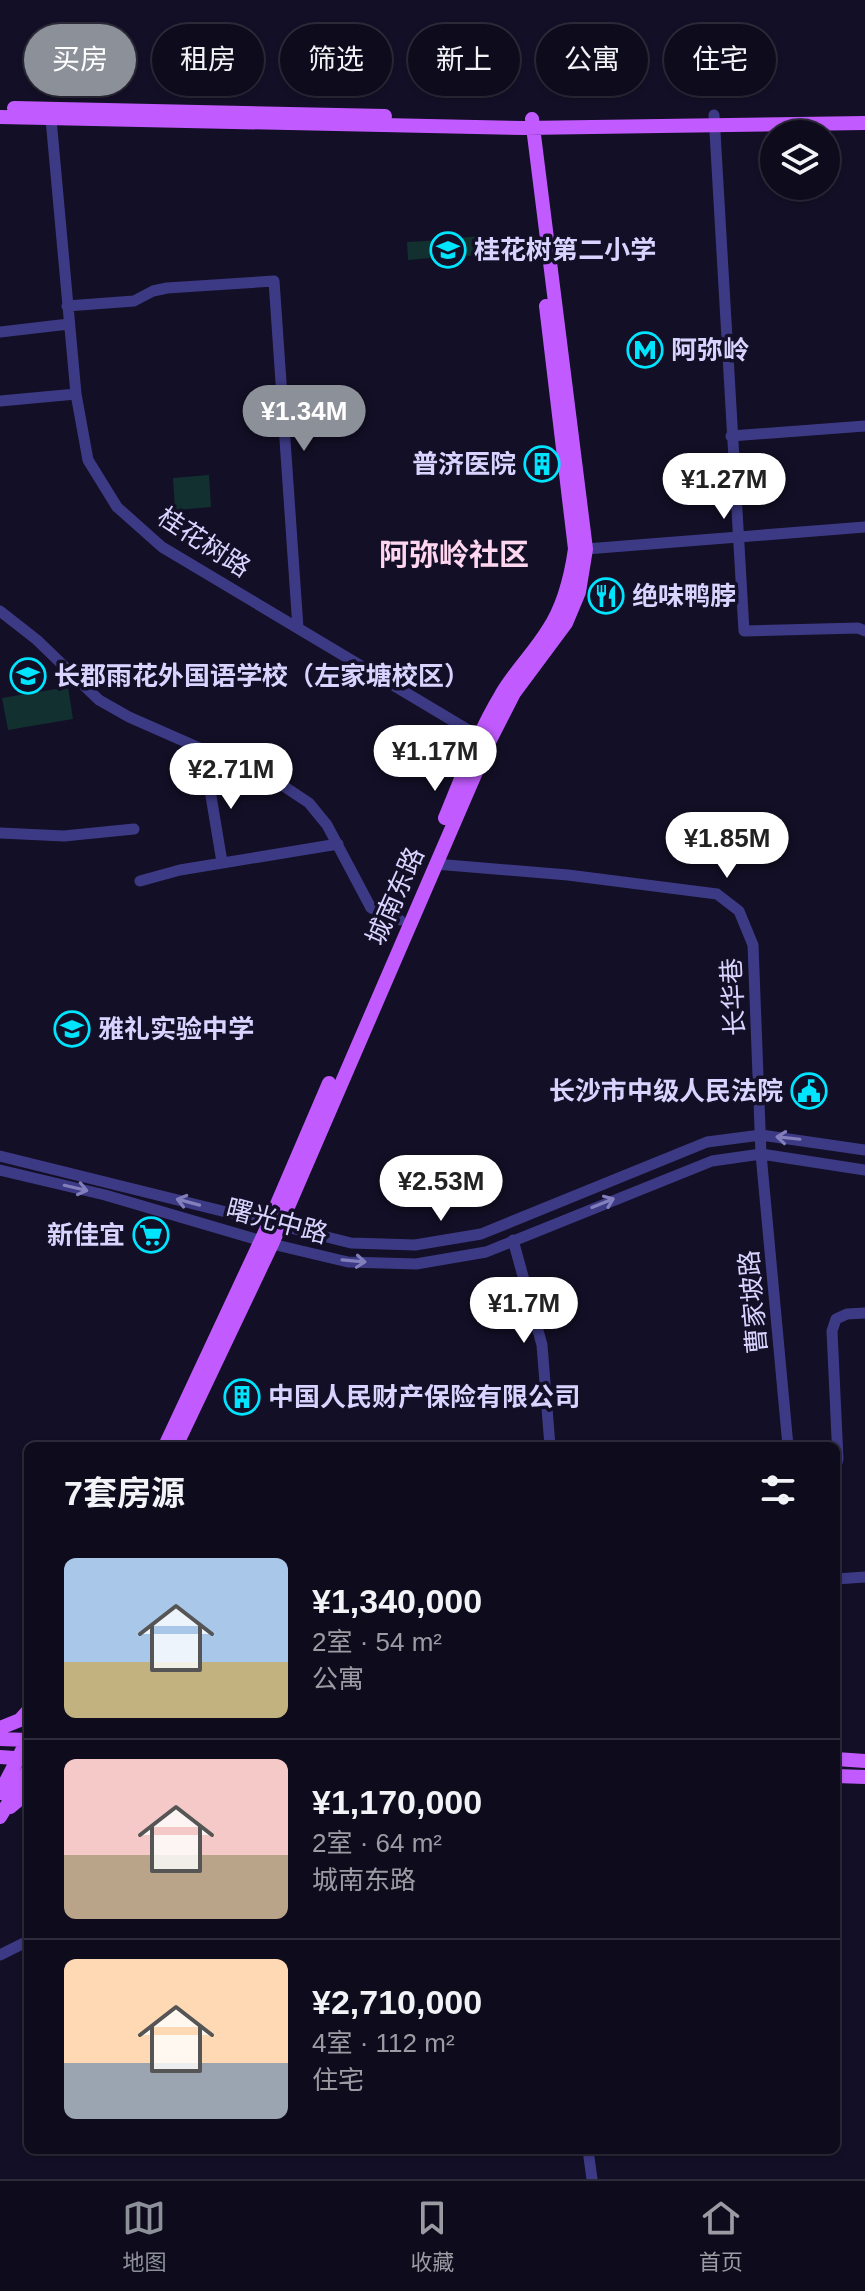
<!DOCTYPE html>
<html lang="zh">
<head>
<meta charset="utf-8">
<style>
	:root { --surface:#0e0b1c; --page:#171425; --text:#f1f3f6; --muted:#9b9ba3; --line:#2e2b3b; --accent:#8c9099 }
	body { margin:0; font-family:Arial,"Noto Sans SC",sans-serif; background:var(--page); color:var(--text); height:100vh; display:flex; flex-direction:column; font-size:30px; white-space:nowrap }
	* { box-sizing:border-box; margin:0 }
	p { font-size:26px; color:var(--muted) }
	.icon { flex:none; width:44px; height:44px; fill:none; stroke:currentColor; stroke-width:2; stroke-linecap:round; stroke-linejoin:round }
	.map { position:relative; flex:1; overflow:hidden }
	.details { position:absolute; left:24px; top:1442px; width:816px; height:712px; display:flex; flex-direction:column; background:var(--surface); border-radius:12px; box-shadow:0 2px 6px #0004,0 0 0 2px var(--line) }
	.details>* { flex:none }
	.top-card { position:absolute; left:24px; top:24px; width:818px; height:72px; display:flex; gap:16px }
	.controls { position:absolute; left:760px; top:120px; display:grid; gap:16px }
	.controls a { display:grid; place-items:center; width:80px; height:80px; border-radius:50%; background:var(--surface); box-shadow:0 2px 6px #0004,0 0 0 2px var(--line); font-size:40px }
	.price { position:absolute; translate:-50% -68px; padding:0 18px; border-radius:28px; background:#fff; color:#222; font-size:26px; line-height:52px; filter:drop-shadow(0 2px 4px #0008) }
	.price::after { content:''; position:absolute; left:50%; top:48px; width:24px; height:18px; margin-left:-12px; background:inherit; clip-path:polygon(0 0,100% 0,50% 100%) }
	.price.on { background:var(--accent); color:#fff }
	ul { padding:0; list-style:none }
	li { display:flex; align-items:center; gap:24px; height:200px; padding:0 40px }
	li+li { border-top:2px solid var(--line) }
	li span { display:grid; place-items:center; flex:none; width:224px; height:160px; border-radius:12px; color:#555 }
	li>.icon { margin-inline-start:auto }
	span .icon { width:96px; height:96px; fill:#fffc; stroke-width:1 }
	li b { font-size:34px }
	h2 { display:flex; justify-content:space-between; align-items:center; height:96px; padding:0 40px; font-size:34px }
	.tag { padding:0 28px; border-radius:36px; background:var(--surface); box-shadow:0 2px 6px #0004,0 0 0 2px var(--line); font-size:28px; line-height:72px }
	.tag.on { background:var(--accent); color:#fff }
	.tabs { display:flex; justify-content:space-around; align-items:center; height:112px; border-top:2px solid var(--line); background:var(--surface); font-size:22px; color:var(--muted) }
	.tabs a { display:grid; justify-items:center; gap:4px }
	.tabs .on { color:var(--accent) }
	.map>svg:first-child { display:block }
	.pitch { fill:#12302f }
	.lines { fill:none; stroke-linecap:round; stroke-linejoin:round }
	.minor { stroke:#3d3a85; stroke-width:11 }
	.major { stroke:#c25bff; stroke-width:14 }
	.oneway { stroke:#837fbc }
	.labels { text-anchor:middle; stroke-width:7; stroke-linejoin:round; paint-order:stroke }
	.poi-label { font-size:26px; font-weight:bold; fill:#d9d4ff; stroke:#130f26; text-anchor:start }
	.street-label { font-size:26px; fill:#d9d4ff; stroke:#130f26 }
	.quarter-label { font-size:30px; font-weight:bold; fill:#ffd6f0; stroke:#130f26 }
</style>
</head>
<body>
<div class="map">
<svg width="865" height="2179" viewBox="0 0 865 2179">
	<rect width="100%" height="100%" fill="#130f26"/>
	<path class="pitch" d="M 481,236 L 482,255 L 449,257 L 447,239 Z
		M 441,240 L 442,257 L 408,260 L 407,242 Z
		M 209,475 L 211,507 L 175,510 L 173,478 Z
		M 68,687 L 73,719 L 8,730 L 2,698 Z"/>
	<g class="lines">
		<path class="minor" d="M 714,115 L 744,631 L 858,628 L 865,631
			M 51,119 L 76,394 L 88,460 L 117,507 L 162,547 L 485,740
			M 67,306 L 134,301 L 153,291 L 167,288 L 274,281 L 298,628
			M 0,332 L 69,324
			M 0,401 L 76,394
			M 731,436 L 865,426
			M 586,549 L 865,527
			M 0,611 L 37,640 L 99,700 L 129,717 L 279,783 L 309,803 L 327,825 L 371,908 L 400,920
			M 216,756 L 207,772 L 222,862
			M 0,833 L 64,836 L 134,829
			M 435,864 L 568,875 L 717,894 L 739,911 L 753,945 L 761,1154 L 788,1446
			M 140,881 L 180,870 L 338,844
			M 0,1156 L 351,1243 L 415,1245 L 481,1234 L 707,1142 L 761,1135 L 865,1150
			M 0,1170 L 105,1195 L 272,1244 L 348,1262 L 416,1264 L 486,1252 L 712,1161 L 761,1154 L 865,1170
			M 513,1240 L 542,1345 L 550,1446
			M 836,1466 L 838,1459 L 832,1331 L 836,1319 L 847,1314 L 865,1313
			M 836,1579 L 865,1577
			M 0,1955 L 28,1941
			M 588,2150 L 592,2179"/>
		<path class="major" d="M 14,108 L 385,116
			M 0,117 L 524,128 L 865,123
			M 445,818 C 462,777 478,733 501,695 C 514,672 534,653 548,630 C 564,606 571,577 575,549 L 546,306
			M 165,1446 L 265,1232 L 329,1083
			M 176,1446 L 272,1244 L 489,742 L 514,693 L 566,623 L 579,592 L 586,549 L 532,119
			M 0,1728 L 20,1720 L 28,1711
			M 0,1739 L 28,1740
			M 0,1757 L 28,1759
			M 836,1759 L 865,1761
			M 836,1776 L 865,1777
			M 0,1793 L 28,1739
			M 10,1807 L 28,1792
			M 0,1817 L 28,1770"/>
	</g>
	<defs><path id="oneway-shaft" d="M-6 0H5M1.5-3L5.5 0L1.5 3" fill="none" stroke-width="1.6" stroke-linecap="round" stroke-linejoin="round" transform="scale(2)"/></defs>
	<g class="oneway">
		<use href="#oneway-shaft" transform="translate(788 1138) rotate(-174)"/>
		<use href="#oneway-shaft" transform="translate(76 1188) rotate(13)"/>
		<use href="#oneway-shaft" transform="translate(188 1202) rotate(-165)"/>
		<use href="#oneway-shaft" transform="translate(603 1203) rotate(-22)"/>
		<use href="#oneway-shaft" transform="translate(354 1261) rotate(5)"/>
	</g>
	<defs>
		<symbol id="school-ring" viewBox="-11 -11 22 22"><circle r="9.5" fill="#130f26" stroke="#00e5ff" stroke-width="1.5"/><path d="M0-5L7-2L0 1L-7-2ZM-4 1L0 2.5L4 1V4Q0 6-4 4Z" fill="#00e5ff"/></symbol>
		<symbol id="metro-ring" viewBox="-11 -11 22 22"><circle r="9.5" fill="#130f26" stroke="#00e5ff" stroke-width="1.5"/><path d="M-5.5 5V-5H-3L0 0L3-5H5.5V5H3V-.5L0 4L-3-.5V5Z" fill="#00e5ff"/></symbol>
		<symbol id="building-ring" viewBox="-11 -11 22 22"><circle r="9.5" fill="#130f26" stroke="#00e5ff" stroke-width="1.5"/><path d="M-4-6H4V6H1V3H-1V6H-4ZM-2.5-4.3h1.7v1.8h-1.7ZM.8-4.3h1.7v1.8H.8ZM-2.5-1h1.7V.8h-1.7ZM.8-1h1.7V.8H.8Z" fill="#00e5ff"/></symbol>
		<symbol id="restaurant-ring" viewBox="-11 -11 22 22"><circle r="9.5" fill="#130f26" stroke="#00e5ff" stroke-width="1.5"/><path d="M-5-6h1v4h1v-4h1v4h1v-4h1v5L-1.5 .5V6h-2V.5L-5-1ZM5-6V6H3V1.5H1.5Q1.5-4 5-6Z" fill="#00e5ff"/></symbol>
		<symbol id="civic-ring" viewBox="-11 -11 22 22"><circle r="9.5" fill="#130f26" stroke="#00e5ff" stroke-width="1.5"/><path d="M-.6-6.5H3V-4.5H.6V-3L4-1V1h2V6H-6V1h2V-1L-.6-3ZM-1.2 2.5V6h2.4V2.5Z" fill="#00e5ff"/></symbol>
		<symbol id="supermarket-ring" viewBox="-11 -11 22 22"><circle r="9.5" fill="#130f26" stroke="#00e5ff" stroke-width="1.5"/><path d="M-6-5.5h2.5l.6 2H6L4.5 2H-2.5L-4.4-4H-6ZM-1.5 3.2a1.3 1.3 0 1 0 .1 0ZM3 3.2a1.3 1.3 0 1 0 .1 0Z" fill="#00e5ff"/></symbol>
	</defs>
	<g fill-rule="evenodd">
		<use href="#school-ring" x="428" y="230" width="40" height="40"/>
		<use href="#metro-ring" x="625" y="330" width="40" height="40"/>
		<use href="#building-ring" x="522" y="444" width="40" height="40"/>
		<use href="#restaurant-ring" x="586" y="576" width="40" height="40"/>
		<use href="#school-ring" x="8" y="656" width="40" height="40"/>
		<use href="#school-ring" x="52" y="1009" width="40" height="40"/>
		<use href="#civic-ring" x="789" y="1071" width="40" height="40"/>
		<use href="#supermarket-ring" x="131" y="1215" width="40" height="40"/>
		<use href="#building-ring" x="222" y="1377" width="40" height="40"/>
	</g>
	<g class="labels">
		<g class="poi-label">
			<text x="474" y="259">桂花树第二小学</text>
			<text x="671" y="359">阿弥岭</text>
			<text x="516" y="473" text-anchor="end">普济医院</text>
			<text x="632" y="605">绝味鸭脖</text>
			<text x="54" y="685">长郡雨花外国语学校（左家塘校区）</text>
			<text x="98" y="1038">雅礼实验中学</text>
			<text x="783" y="1100" text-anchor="end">长沙市中级人民法院</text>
			<text x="125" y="1244" text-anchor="end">新佳宜</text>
			<text x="268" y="1406">中国人民财产保险有限公司</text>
		</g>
		<g class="street-label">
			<text transform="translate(204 542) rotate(33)" y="9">桂花树路</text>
			<text transform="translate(395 896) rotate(-66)" y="9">城南东路</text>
			<text transform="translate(733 997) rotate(-93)" y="9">长华巷</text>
			<text transform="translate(277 1221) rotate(15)" y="9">曙光中路</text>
			<text transform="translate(753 1302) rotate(-95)" y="9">曹家坡路</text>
		</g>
		<g class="quarter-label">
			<text x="454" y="565">阿弥岭社区</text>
		</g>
	</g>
</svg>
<div class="controls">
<a><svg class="icon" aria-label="layers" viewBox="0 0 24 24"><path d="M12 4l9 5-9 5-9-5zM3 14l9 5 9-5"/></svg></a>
</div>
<b class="price on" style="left:304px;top:453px">¥1.34M</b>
<b class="price" style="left:724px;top:521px">¥1.27M</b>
<b class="price" style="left:435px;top:793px">¥1.17M</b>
<b class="price" style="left:231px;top:811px">¥2.71M</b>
<b class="price" style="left:727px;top:880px">¥1.85M</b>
<b class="price" style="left:441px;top:1223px">¥2.53M</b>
<b class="price" style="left:524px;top:1345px">¥1.7M</b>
<div class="top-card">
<a class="tag on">买房</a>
<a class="tag">租房</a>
<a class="tag">筛选</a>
<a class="tag">新上</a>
<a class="tag">公寓</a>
<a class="tag">住宅</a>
</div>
<section class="details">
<h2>7套房源<svg class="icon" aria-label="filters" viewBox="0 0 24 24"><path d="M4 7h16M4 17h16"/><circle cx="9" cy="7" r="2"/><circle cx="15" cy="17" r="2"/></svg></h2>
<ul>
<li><span style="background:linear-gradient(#a9c7e8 65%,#c2b280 0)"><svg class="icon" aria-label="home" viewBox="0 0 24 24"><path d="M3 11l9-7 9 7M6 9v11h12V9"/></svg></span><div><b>¥1,340,000</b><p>2室 · 54 m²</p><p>公寓</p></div></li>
<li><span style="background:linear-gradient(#f6c9c9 60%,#b9a48a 0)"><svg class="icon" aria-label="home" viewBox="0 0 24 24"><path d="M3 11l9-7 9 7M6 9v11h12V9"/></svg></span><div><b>¥1,170,000</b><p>2室 · 64 m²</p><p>城南东路</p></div></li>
<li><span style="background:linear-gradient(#ffd9b3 65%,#9aa5b1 0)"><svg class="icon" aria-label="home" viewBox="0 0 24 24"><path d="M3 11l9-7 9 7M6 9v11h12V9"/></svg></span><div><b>¥2,710,000</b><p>4室 · 112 m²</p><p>住宅</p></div></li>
</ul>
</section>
</div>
<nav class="tabs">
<a class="on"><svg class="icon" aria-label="map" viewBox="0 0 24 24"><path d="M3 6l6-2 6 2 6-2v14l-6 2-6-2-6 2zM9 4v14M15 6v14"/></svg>地图</a>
<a><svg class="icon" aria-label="saved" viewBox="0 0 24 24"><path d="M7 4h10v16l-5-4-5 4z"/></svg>收藏</a>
<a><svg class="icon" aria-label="home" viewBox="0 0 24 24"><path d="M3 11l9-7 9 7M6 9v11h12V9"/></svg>首页</a>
</nav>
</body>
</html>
